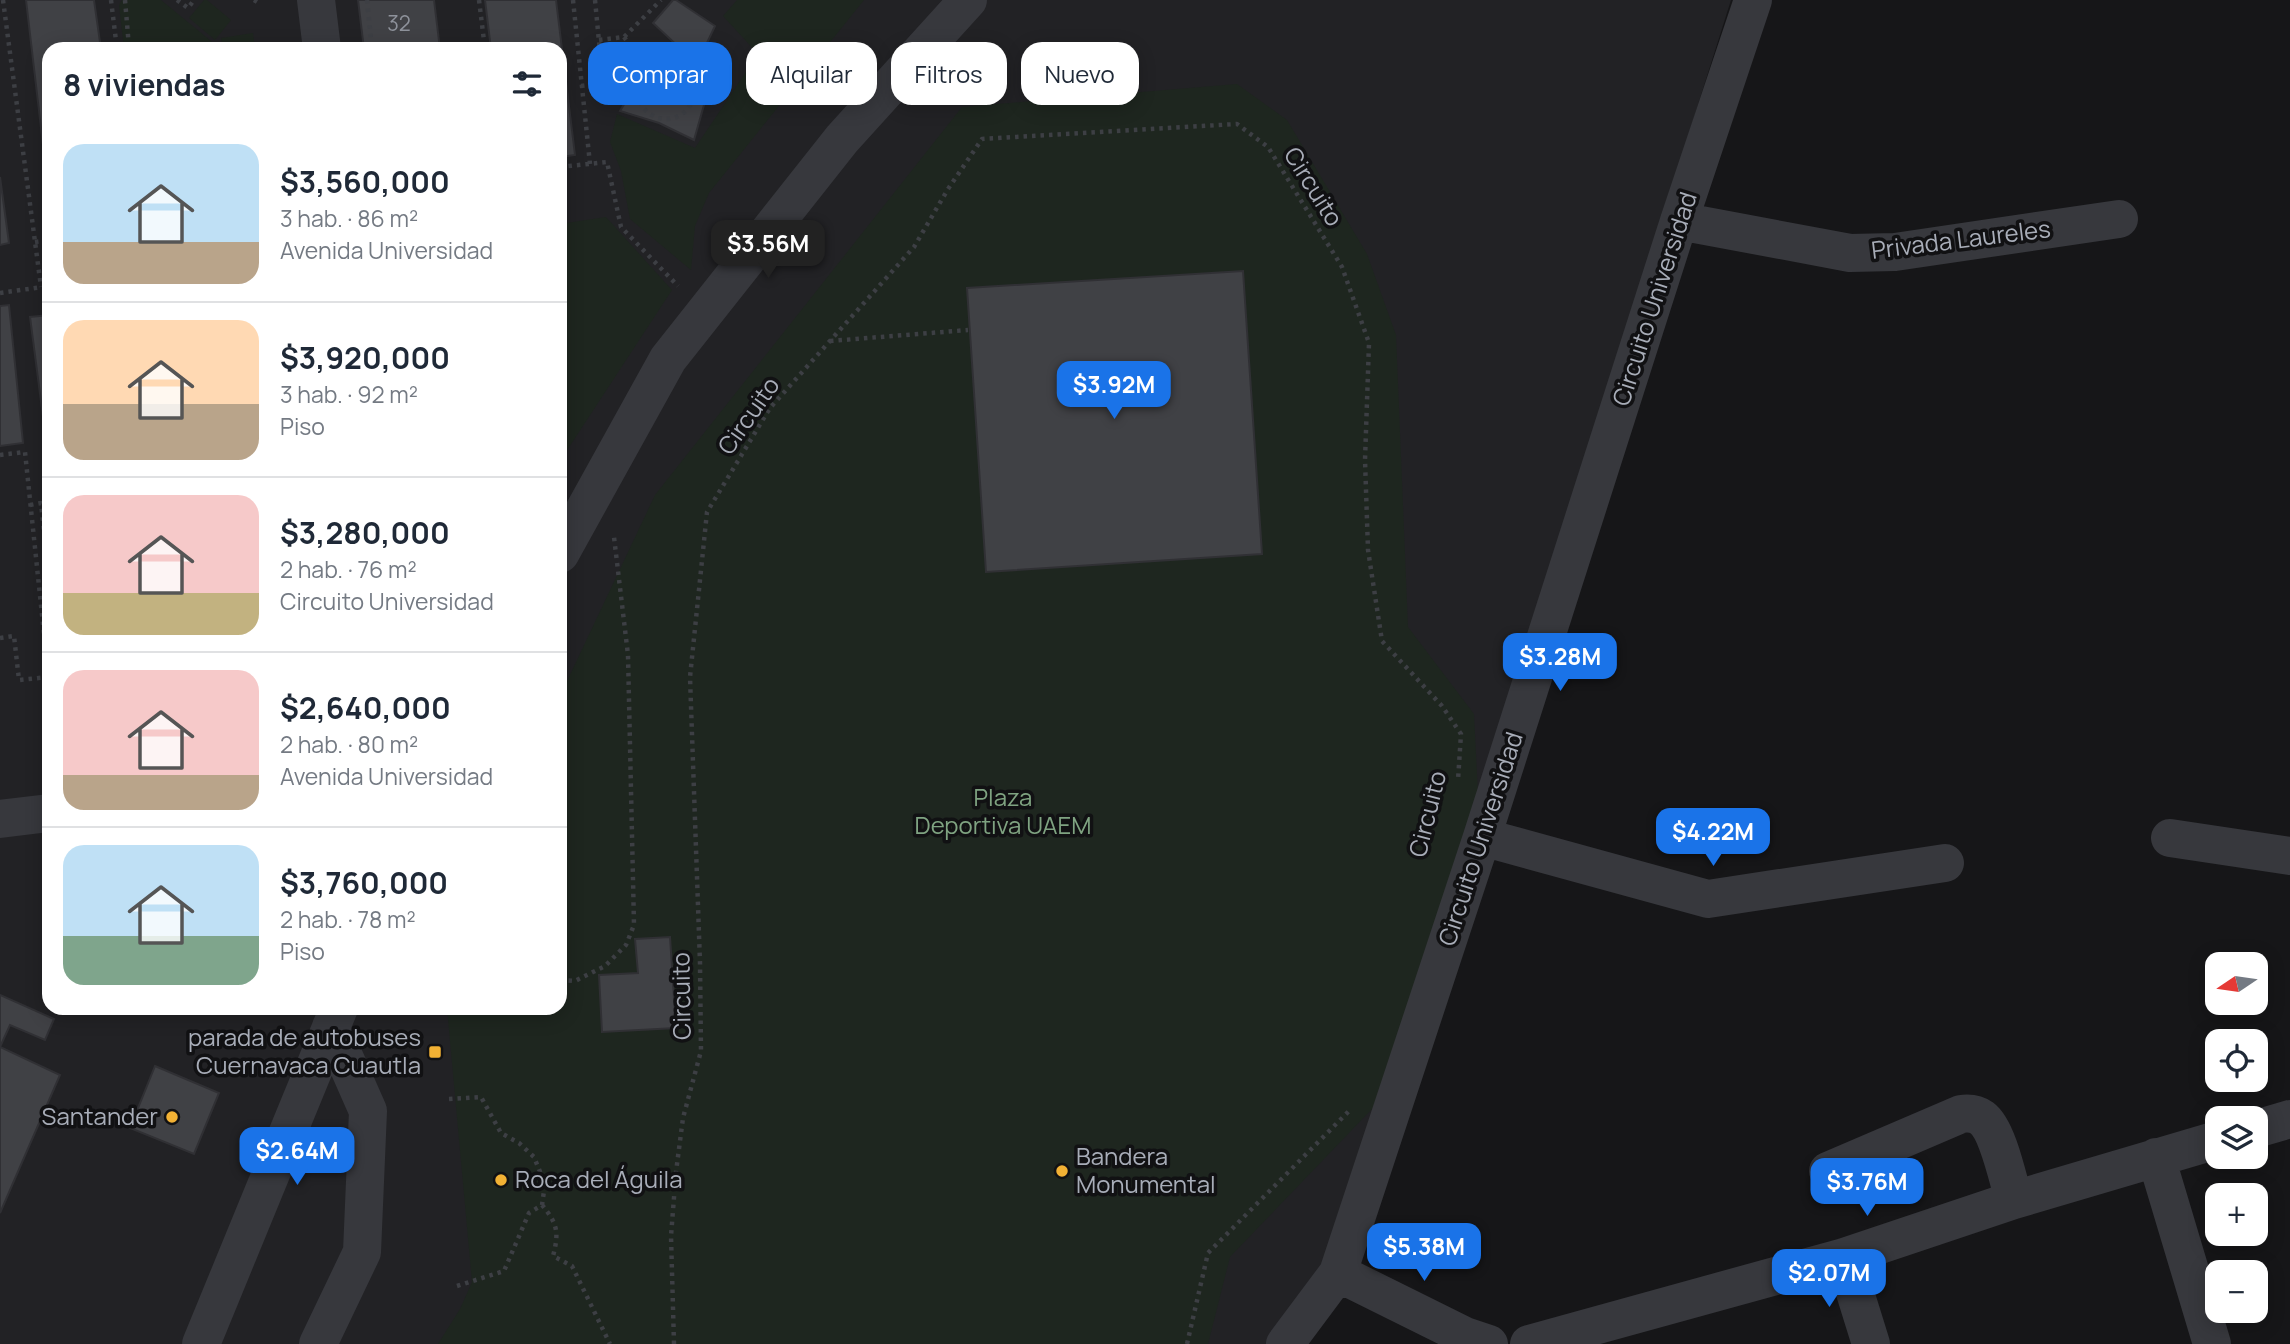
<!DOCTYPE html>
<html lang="es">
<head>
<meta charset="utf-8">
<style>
	:root { --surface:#fff; --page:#f6f6f7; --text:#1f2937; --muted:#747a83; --line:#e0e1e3; --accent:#1a73e8 }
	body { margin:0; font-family:Manrope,sans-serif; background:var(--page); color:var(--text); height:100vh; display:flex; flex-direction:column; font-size:26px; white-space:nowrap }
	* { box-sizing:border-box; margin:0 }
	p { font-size:23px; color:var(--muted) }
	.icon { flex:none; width:38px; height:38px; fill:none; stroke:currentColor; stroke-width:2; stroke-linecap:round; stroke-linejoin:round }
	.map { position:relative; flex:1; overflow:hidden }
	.panel { position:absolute; left:42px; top:42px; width:525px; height:973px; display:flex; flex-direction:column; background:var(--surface); border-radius:21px; box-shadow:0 4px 18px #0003 }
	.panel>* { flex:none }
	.banner { position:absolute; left:588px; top:42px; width:665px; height:63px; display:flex; gap:14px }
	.needle { width:46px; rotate:257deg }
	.fabs { position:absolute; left:2205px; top:952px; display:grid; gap:14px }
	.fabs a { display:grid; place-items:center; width:63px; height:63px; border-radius:14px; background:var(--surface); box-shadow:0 4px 18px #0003; font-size:35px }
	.price { position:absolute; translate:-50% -60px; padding:0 16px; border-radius:14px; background:var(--accent); color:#fff; font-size:23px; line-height:46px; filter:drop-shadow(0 2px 4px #0008) }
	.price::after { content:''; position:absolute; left:50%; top:42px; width:21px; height:16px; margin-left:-10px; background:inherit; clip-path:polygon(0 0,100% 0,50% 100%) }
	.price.active { background:#222; color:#fff }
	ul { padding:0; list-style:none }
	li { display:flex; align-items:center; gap:21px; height:175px; padding:0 21px }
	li+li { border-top:2px solid var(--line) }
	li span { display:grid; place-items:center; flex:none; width:196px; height:140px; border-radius:21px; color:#555 }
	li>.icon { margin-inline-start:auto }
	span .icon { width:84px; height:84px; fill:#fffc; stroke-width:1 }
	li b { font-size:30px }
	h2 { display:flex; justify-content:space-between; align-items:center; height:84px; padding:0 21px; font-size:30px }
	.chip { padding:0 24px; border-radius:21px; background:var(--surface); box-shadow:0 4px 18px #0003; font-size:24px; line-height:63px }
	.chip.active { background:var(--accent); color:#fff }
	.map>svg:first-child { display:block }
	.built { fill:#222225; fill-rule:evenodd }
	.green { fill:#1e261f }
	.building { fill:#404145; stroke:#303034; stroke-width:2 }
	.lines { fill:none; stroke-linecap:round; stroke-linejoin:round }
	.path { stroke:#3d3f44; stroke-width:4.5; stroke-dasharray:3.5 5; stroke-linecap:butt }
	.minor { stroke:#37383d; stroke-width:38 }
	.poi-dot { fill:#f2b134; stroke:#111113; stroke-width:2.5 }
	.labels { text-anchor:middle; stroke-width:7; stroke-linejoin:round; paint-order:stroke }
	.number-label { font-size:21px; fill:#8e929b }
	.street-label { font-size:24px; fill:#a8adb8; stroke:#111113 }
	.park-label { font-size:24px; fill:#7fa381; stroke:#111113 }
	.poi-label { font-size:24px; fill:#a8adb8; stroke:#111113; text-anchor:end }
</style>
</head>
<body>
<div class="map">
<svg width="2290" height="1344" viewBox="0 0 2290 1344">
	<rect width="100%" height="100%" fill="#161618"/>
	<path class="built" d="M 0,0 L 1731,0 L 1335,1256 L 1270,1344 L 0,1344 ZM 49,49 L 560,49 L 560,1008 L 49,1008 Z"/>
	<path class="green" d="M 122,0 L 161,0 L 211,41 L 212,49 L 124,49 L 119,5 Z
		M 204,0 L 207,0 L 231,20 L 215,40 L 189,18 Z
		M 737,0 L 864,0 L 709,193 L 695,226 L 691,270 L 630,219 L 621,171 L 610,142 L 617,114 L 695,148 L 758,54 L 723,16 Z
		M 253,33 L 255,49 L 223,49 L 221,38 Z
		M 1237,84 L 1287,120 L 1367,254 L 1396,335 L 1408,627 L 1474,714 L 1478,794 L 1373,1108 L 1230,1257 L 1208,1344 L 438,1344 L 460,1309 L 472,1282 L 447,1008 L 560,1008 L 560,696 L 655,495 L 962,107 Z
		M 606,217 L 672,290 L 560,461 L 560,224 Z"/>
	<path class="building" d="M 26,0 L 94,0 L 101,49 L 49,49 L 49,196 Z
		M 26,0 L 94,0 L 101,49 L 49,49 L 49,196 Z
		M 358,0 L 434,0 L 440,49 L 364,49 Z
		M 485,0 L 556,0 L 575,155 L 560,157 L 560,49 L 491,49 Z
		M 485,0 L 556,0 L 575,155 L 560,157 L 560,49 L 491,49 Z
		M 673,0 L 676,0 L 715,26 L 697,64 L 653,23 Z
		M 658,49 L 670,58 L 689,63 L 726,66 L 704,105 L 694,140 L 659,123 L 620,111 Z
		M 0,177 L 9,243 L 0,245 Z
		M 0,177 L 9,243 L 0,245 Z
		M 1243,271 L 1262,554 L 986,572 L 967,288 Z
		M 9,305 L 23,443 L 0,446 L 0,306 Z
		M 49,315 L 49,463 L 30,317 Z
		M 670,937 L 676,1028 L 602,1032 L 599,975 L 638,973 L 635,939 Z
		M 0,995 L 54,1019 L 45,1040 L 10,1025 L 0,1047 Z
		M 0,1047 L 60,1075 L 0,1213 Z
		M 155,1066 L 219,1093 L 194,1154 L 130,1128 Z"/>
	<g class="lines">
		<path class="path" d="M 3,0 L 41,287
			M 111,0 L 117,49
			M 125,0 L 129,47 L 127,49
			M 177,0 L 188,8 L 194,0
			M 254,0 L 259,3
			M 367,0 L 372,49
			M 479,0 L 485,49
			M 573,0 L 590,164
			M 624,37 L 648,69
			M 599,40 L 624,37 L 661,0
			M638 91a28 28 0 1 1 56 0a28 28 0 1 1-56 0Z
			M 581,86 L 603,83 L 595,0
			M 560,167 L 607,162 L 621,227 L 678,286
			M 35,242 L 49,240
			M 0,293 L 49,286
			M 830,341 L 968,330
			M 0,455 L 25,452 L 49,682
			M 30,505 L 41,503 L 45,541 L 49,541
			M 0,638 L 14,636 L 19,680 L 49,677
			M 560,980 L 575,981 L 605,966 L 626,945 L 634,925 L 628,655 L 614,537
			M 449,1099 L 481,1097 L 501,1133 L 519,1143 L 534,1157 L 545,1184 L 542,1205
			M 457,1286 L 504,1271 L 529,1213 L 542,1205 C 558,1224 559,1233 553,1256 L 572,1266 L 610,1344
			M 674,1344 L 671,1236 L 676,1172 L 683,1118 L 701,1051 L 700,963 L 690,677 L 707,512 L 770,408 L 914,247 L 948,189 L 982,139 L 1237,124 L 1268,147 L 1342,267 L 1369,343 L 1365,460 L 1368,550 L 1382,641 L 1442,706 L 1461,734 L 1458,780
			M 1187,1344 L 1208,1253 L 1351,1109"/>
		<path class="minor" d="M 316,0 L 322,49
			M 1679,221 L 1850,253 L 1895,252 L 2119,219
			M 560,554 L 668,359 L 842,139 L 968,0
			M 0,819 L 49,813
			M 1482,837 L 1708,899 L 1945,863
			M 2170,838 L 2290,856
			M 2256,1129 L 2290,1119
			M 2156,1157 L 2212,1344
			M 1828,1171 L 1961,1114 C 1968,1113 1975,1113 1982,1118 C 1998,1130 2008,1180 2014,1200
			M 1844,1257 L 1871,1344
			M 1338,1273 L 1465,1336 L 1489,1344
			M 201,1344 L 339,1008
			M 318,1344 L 362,1252 L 368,1111 L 331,1027
			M 1285,1344 L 1338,1273 L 1482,837 L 1679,221 L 1753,0
			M 1529,1344 L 1844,1257 L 2014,1200 L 2217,1140"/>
	</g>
	<g class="poi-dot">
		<rect x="428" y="1045" width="14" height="14" rx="3.5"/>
		<circle cx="172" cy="1117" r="7"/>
		<circle cx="1062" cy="1171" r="7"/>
		<circle cx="501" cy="1180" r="7"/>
	</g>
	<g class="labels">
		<g class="number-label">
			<text x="399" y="31">32</text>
		</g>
		<g class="street-label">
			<text transform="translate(1313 187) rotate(58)" y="8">Circuito</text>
			<text transform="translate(1961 240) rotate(-7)" y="8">Privada Laureles</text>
			<text transform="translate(1655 299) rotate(-72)" y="8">Circuito Universidad</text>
			<text transform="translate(749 416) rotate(-55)" y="8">Circuito</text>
			<text transform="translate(1428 814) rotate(-76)" y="8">Circuito</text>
			<text transform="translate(1481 839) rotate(-72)" y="8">Circuito Universidad</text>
			<text transform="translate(682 996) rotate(-91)" y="8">Circuito</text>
		</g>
		<g class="park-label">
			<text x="1003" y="806">Plaza<tspan x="1003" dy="28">Deportiva UAEM</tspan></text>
		</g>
		<g class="poi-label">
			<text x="421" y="1046">parada de autobuses<tspan x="421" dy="28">Cuernavaca Cuautla</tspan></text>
			<text x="158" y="1125">Santander</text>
			<text x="1076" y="1165" text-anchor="start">Bandera<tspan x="1076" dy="28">Monumental</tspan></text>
			<text x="515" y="1188" text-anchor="start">Roca del Águila</text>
		</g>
	</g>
</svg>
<div class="fabs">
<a><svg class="needle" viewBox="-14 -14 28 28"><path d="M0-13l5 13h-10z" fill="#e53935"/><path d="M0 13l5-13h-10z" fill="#747a83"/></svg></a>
<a><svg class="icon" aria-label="locate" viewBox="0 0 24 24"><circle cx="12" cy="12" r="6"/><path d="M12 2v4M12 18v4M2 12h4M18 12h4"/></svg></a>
<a><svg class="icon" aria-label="layers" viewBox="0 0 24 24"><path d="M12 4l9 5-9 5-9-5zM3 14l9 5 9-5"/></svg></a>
<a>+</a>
<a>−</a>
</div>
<b class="price active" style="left:768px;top:280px">$3.56M</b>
<b class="price" style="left:1114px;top:421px">$3.92M</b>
<b class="price" style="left:1560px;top:693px">$3.28M</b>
<b class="price" style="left:1713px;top:868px">$4.22M</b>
<b class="price" style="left:297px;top:1187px">$2.64M</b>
<b class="price" style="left:1867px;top:1218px">$3.76M</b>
<b class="price" style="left:1424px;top:1283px">$5.38M</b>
<b class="price" style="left:1829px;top:1309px">$2.07M</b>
<div class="banner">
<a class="chip active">Comprar</a>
<a class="chip">Alquilar</a>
<a class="chip">Filtros</a>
<a class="chip">Nuevo</a>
</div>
<section class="panel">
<h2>8 viviendas<svg class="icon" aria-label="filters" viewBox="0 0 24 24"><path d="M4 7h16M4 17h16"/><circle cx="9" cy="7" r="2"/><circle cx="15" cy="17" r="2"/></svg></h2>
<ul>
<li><span style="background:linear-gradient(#bfe0f5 70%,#b9a48a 0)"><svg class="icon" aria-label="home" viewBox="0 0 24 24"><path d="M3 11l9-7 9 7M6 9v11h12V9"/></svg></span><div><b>$3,560,000</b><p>3 hab. · 86 m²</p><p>Avenida Universidad</p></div></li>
<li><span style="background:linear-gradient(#ffd9b3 60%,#b9a48a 0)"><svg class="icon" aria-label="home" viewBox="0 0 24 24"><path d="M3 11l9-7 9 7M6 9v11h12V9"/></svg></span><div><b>$3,920,000</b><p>3 hab. · 92 m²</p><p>Piso</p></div></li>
<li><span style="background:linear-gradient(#f6c9c9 70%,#c2b280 0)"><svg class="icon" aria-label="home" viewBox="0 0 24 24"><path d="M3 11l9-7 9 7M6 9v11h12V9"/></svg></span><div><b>$3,280,000</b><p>2 hab. · 76 m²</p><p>Circuito Universidad</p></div></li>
<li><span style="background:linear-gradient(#f6c9c9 75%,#b9a48a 0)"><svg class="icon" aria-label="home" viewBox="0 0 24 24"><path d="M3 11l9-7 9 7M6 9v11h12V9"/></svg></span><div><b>$2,640,000</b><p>2 hab. · 80 m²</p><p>Avenida Universidad</p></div></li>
<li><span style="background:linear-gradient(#bfe0f5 65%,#7fa58c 0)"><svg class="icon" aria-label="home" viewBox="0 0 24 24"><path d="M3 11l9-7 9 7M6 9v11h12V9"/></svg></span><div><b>$3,760,000</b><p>2 hab. · 78 m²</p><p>Piso</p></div></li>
</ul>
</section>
</div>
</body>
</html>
